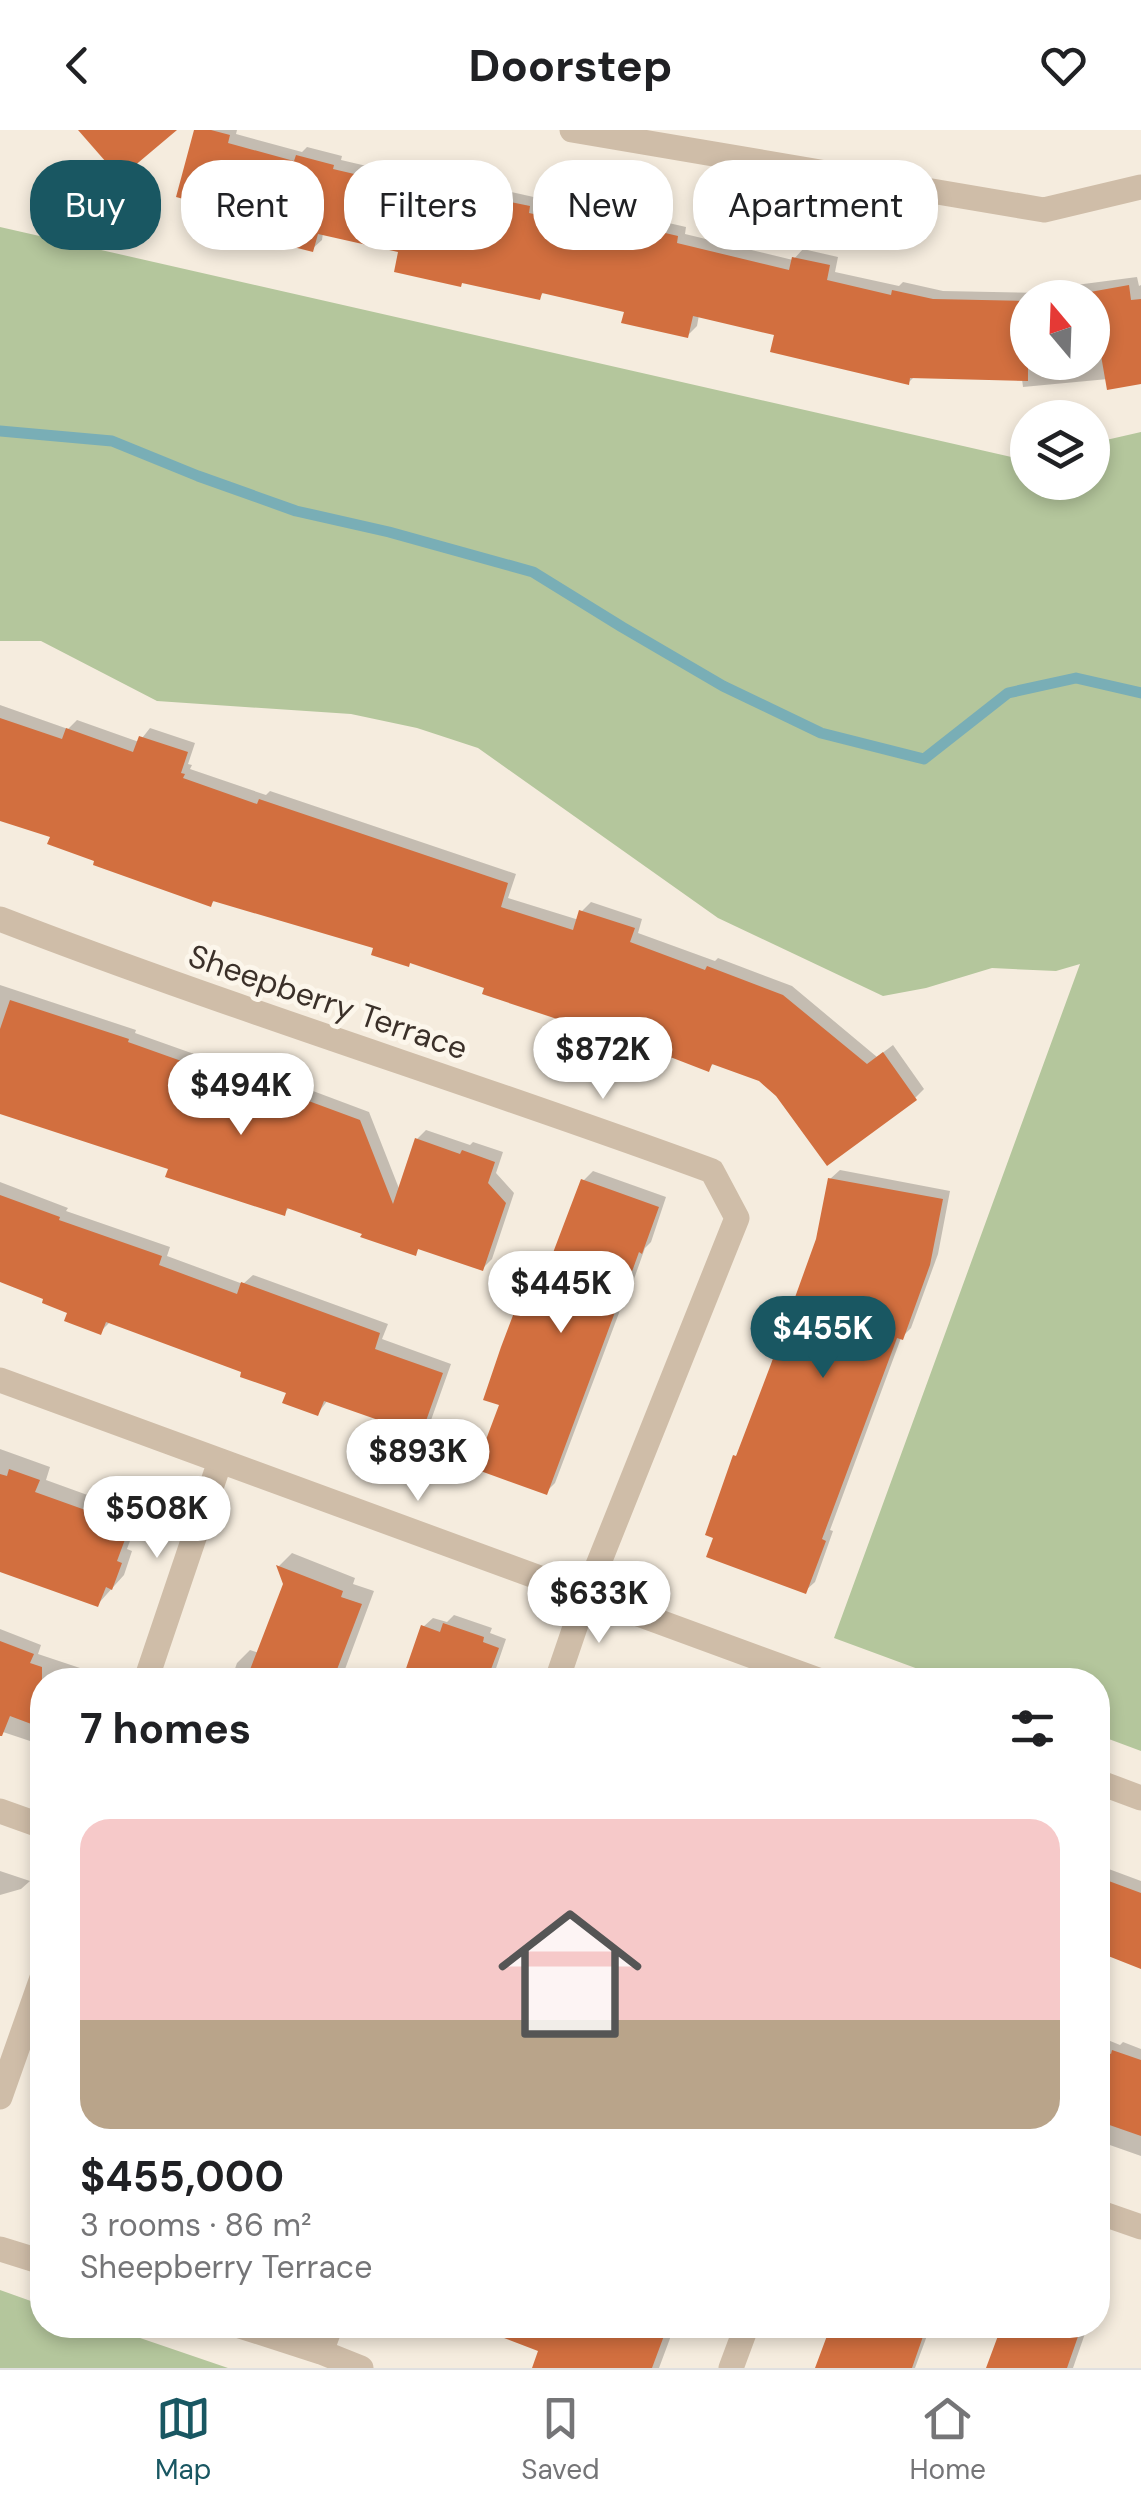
<!DOCTYPE html>
<html lang="en">
<head>
<meta charset="utf-8">
<style>
	:root { --surface:#fff; --page:#f6f6f6; --text:#202124; --muted:#757577; --line:#e0e0e0; --accent:#195762 }
	body { margin:0; font-family:"DM Sans",sans-serif; background:var(--page); color:var(--text); height:100vh; display:flex; flex-direction:column; font-size:38px; white-space:nowrap }
	* { box-sizing:border-box; margin:0 }
	p { font-size:32px; color:var(--muted) }
	.icon { flex:none; width:55px; height:55px; fill:none; stroke:currentColor; stroke-width:2; stroke-linecap:round; stroke-linejoin:round }
	.map { position:relative; flex:1; overflow:hidden }
	.panel { position:absolute; left:30px; top:1538px; width:1080px; height:670px; display:flex; flex-direction:column; background:var(--surface); border-radius:40px; box-shadow:0 5px 15px #0003 }
	.panel>* { flex:none }
	.hud { position:absolute; left:30px; top:30px; width:1082px; height:90px; display:flex; gap:20px }
	.needle { width:65px; rotate:341deg }
	.controls { position:absolute; left:1010px; top:150px; display:grid; gap:20px }
	.controls a { display:grid; place-items:center; width:100px; height:100px; border-radius:50%; background:var(--surface); box-shadow:0 5px 15px #0003; font-size:50px }
	.price { position:absolute; translate:-50% -85px; padding:0 22px; border-radius:35px; background:#fff; color:#222; font-size:32px; line-height:65px; filter:drop-shadow(0 2px 5px #0008) }
	.price::after { content:''; position:absolute; left:50%; top:60px; width:30px; height:22px; margin-left:-15px; background:inherit; clip-path:polygon(0 0,100% 0,50% 100%) }
	.price.on { background:var(--accent); color:#fff }
	ul { padding:0; list-style:none }
	li { display:grid; align-content:center; gap:20px; height:530px; padding:0 50px }
	li span { display:grid; place-items:center; height:310px; border-radius:30px; color:#555 }
	li>.icon { margin-inline-start:auto }
	span .icon { width:180px; height:180px; fill:#fffc; stroke-width:1 }
	li b { font-size:42px }
	h2 { display:flex; justify-content:space-between; align-items:center; height:120px; padding:0 50px; font-size:42px }
	.pill { padding:0 35px; border-radius:40px; background:var(--surface); box-shadow:0 5px 15px #0003; font-size:35px; line-height:90px }
	.pill.on { background:var(--accent); color:#fff }
	header { display:flex; justify-content:space-between; align-items:center; height:130px; padding:0 50px; background:var(--surface); font-size:45px; font-weight:700 }
	.tabs { display:flex; justify-content:space-around; align-items:center; height:140px; border-top:2px solid var(--line); background:var(--surface); font-size:28px; color:var(--muted) }
	.tabs a { display:grid; justify-items:center; gap:5px }
	.tabs .on { color:var(--accent) }
	.map>svg:first-child { display:block }
	.green { fill:#b4c69c }
	.shadow { fill:#0003; fill-rule:evenodd }
	.lines { fill:none; stroke-linecap:round; stroke-linejoin:round }
	.stream { stroke:#79aeb6; stroke-width:11 }
	.building { fill:#d26f3f }
	.minor { stroke:#cfbda8; stroke-width:25 }
	.labels { text-anchor:middle; stroke-width:10; stroke-linejoin:round; paint-order:stroke }
	.street-label { font-size:32px; fill:#3b3029; stroke:#fcf6eb }
</style>
</head>
<body>
<header><svg class="icon" aria-label="back" viewBox="0 0 24 24"><path d="M15 5l-7 7 7 7"/></svg>Doorstep<svg class="icon" aria-label="heart" viewBox="0 0 24 24"><path d="M12 20l-8-8c-3-5 5-10 8-4 3-6 11-1 8 4z"/></svg></header>
<div class="map">
<svg width="1141" height="2238" viewBox="0 0 1141 2238">
	<rect width="100%" height="100%" fill="#f5ecde"/>
	<path class="green" d="M 0,97 L 1020,329 L 1027,327 L 1028,352 L 1092,352 L 1093,313 L 1141,302 L 1141,1621 L 1098,1605 L 1098,1550 L 948,1550 L 834,1508 L 1080,834 L 1056,841 L 992,838 L 926,858 L 883,866 L 718,788 L 478,618 L 417,598 L 351,584 L 157,571 L 41,511 L 0,511 Z
		M 0,2160 L 42,2175 L 42,2195 L 102,2195 L 228,2238 L 0,2238 Z"/>
	<path class="shadow" d="M 197,0 L 237,0 L 236,4 L 302,22 L 307,17 L 342,26 L 341,30 L 448,55 L 458,45 L 491,53 L 490,57 L 538,68 L 537,74 L 600,88 L 608,79 L 686,97 L 685,104 L 793,130 L 803,119 L 838,127 L 835,142 L 899,156 L 903,152 L 943,161 L 1048,163 L 1053,158 L 1137,147 L 1139,156 L 1141,155 L 1141,251 L 1108,249 L 1023,257 L 1022,249 L 915,246 L 908,253 L 777,203 L 699,185 L 697,196 L 688,205 L 626,180 L 545,161 L 539,167 L 401,120 L 323,103 L 322,110 L 312,119 L 253,86 ZM 1028,168 L 1092,168 L 1092,232 L 1028,232 Z
		M 0,575 L 68,599 L 77,590 L 139,612 L 150,598 L 195,613 L 188,634 L 192,635 L 190,639 L 266,665 L 270,661 L 516,744 L 508,768 L 579,790 L 582,781 L 591,772 L 642,789 L 638,803 L 715,831 L 718,828 L 792,856 L 877,927 L 893,915 L 924,959 L 915,968 L 778,964 L 760,949 L 715,932 L 708,939 L 376,817 L 216,769 L 211,774 L 97,730 L 53,706 L 0,687 Z
		M 0,855 L 136,900 L 135,903 L 211,930 L 297,955 L 369,982 L 400,1061 L 417,1009 L 426,1000 L 470,1015 L 473,1012 L 503,1022 L 496,1043 L 514,1063 L 492,1129 L 483,1138 L 420,1117 L 415,1123 L 290,1077 L 284,1083 L 171,1037 L 0,981 Z
		M 840,1040 L 950,1061 L 938,1124 L 911,1198 L 901,1208 L 830,1400 L 833,1401 L 815,1452 L 805,1461 L 735,1327 L 741,1321 L 819,1110 L 830,1049 Z
		M 593,1041 L 666,1067 L 651,1112 L 645,1118 L 629,1163 L 625,1167 L 555,1353 L 546,1362 L 502,1274 L 528,1153 L 537,1144 L 546,1147 L 584,1050 Z
		M 0,1052 L 68,1078 L 66,1081 L 170,1117 L 167,1126 L 243,1154 L 253,1145 L 388,1194 L 382,1209 L 451,1234 L 430,1293 L 421,1302 L 328,1270 L 318,1283 L 289,1261 L 244,1241 L 110,1192 L 100,1202 L 46,1168 L 0,1150 Z
		M 0,1319 L 50,1337 L 46,1350 L 140,1384 L 127,1419 L 132,1421 L 124,1445 L 98,1474 L 0,1438 Z
		M 292,1423 L 355,1448 L 353,1454 L 374,1461 L 341,1550 L 231,1550 L 237,1533 L 250,1520 L 259,1523 L 286,1454 L 279,1436 Z
		M 454,1485 L 492,1498 L 490,1503 L 506,1509 L 492,1550 L 404,1550 L 423,1497 L 433,1488 L 447,1492 Z
		M 0,1499 L 41,1515 L 38,1524 L 83,1539 L 79,1550 L 42,1550 L 42,1615 L 0,1601 Z
		M 1098,1735 L 1141,1751 L 1141,1836 L 1098,1819 Z
		M 0,1741 L 30,1751 L 21,1759 L 0,1765 Z
		M 1098,1906 L 1120,1915 L 1123,1912 L 1141,1919 L 1141,2026 L 1107,2014 L 1104,2016 L 1098,2013 Z
		M 1098,2141 L 1106,2144 L 1098,2167 Z
		M 477,2195 L 675,2195 L 659,2238 L 553,2238 L 542,2219 Z
		M 824,2195 L 931,2195 L 915,2238 L 817,2238 L 829,2207 L 821,2204 Z
		M 1005,2195 L 1088,2195 L 1073,2238 L 989,2238 Z"/>
	<g class="lines">
		<path class="stream" d="M 0,301 L 112,311 L 198,346 L 296,381 L 389,402 L 533,442 L 622,497 L 723,556 L 821,603 L 924,629 L 1008,563 L 1076,548 L 1141,563"/>
	</g>
	<path class="building" d="M 78,0 L 177,0 L 120,48 Z
		M 194,0 L 211,0 L 230,5 L 228,13 L 294,31 L 296,25 L 334,35 L 333,39 L 444,65 L 446,53 L 483,62 L 482,66 L 530,76 L 529,83 L 595,97 L 597,87 L 678,106 L 677,113 L 789,140 L 792,127 L 830,135 L 827,150 L 891,165 L 892,160 L 933,169 L 1028,171 L 1028,251 L 910,248 L 909,255 L 770,222 L 774,205 L 693,186 L 688,208 L 621,193 L 624,182 L 542,163 L 540,170 L 462,153 L 461,157 L 394,142 L 398,122 L 318,104 L 313,122 L 246,105 L 250,87 L 176,67 Z
		M 1129,155 L 1131,170 L 1141,169 L 1141,254 L 1107,260 L 1090,162 Z
		M 0,588 L 62,609 L 66,598 L 133,622 L 139,606 L 188,622 L 181,643 L 185,644 L 183,648 L 257,674 L 259,669 L 508,753 L 501,777 L 573,800 L 579,780 L 635,798 L 630,812 L 705,840 L 707,836 L 783,865 L 867,934 L 883,922 L 917,970 L 827,1036 L 776,966 L 759,951 L 712,934 L 709,942 L 665,925 L 663,929 L 631,917 L 632,914 L 482,864 L 484,858 L 410,833 L 409,837 L 371,825 L 373,818 L 213,771 L 211,777 L 93,735 L 94,731 L 47,714 L 50,707 L 0,691 Z
		M 10,870 L 129,909 L 128,912 L 201,938 L 287,963 L 360,990 L 393,1074 L 415,1008 L 460,1024 L 462,1020 L 495,1032 L 488,1053 L 506,1073 L 483,1141 L 418,1119 L 416,1126 L 360,1107 L 362,1104 L 287,1078 L 285,1086 L 220,1065 L 165,1047 L 168,1039 L 0,984 L 0,899 Z
		M 828,1048 L 943,1069 L 930,1135 L 903,1210 L 897,1208 L 822,1409 L 826,1411 L 806,1464 L 706,1427 L 713,1408 L 705,1405 L 733,1325 L 736,1326 L 771,1234 L 816,1109 Z
		M 581,1049 L 659,1077 L 642,1124 L 639,1122 L 620,1175 L 618,1174 L 547,1365 L 475,1339 L 499,1275 L 483,1270 L 501,1217 L 526,1151 L 540,1157 Z
		M 0,1065 L 60,1087 L 59,1090 L 162,1126 L 159,1135 L 237,1164 L 241,1152 L 380,1203 L 375,1219 L 443,1243 L 421,1305 L 324,1271 L 318,1286 L 282,1273 L 286,1263 L 240,1247 L 241,1242 L 106,1192 L 101,1205 L 64,1191 L 67,1183 L 42,1173 L 43,1169 L 0,1152 Z
		M 9,1339 L 40,1350 L 35,1362 L 130,1396 L 117,1431 L 122,1433 L 112,1460 L 106,1457 L 98,1477 L 0,1442 L 0,1344 L 7,1346 Z
		M 276,1435 L 343,1461 L 341,1467 L 362,1474 L 333,1550 L 246,1550 L 283,1454 Z
		M 443,1493 L 484,1507 L 483,1512 L 499,1518 L 487,1550 L 402,1550 L 421,1495 L 440,1502 Z
		M 0,1511 L 34,1524 L 30,1533 L 42,1537 L 42,1598 L 10,1586 L 2,1606 L 0,1606 Z
		M 1098,1747 L 1141,1763 L 1141,1839 L 1098,1822 Z
		M 1098,1919 L 1111,1924 L 1112,1920 L 1141,1930 L 1141,2006 L 1098,1991 Z
		M 478,2195 L 668,2195 L 652,2238 L 532,2238 L 538,2221 L 478,2198 Z
		M 831,2195 L 927,2195 L 912,2238 L 815,2238 Z
		M 1002,2195 L 1082,2195 L 1067,2238 L 986,2238 Z"/>
	<g class="lines">
		<path class="minor" d="M 572,0 L 1044,80 L 1141,57
			M 0,789 C 235,880 476,954 712,1041 L 737,1088 L 586,1465 L 557,1550
			M 0,1250 L 818,1550
			M 146,1550 L 220,1331
			M 1098,1652 L 1141,1668
			M 0,1681 L 42,1696
			M 0,1967 L 42,1848
			M 1098,2082 L 1141,2097
			M 0,2119 L 42,2132
			M 237,2195 L 321,2222 L 361,2238
			M 321,2222 L 331,2195
			M 731,2238 L 747,2195"/>
	</g>
	<g class="labels">
		<g class="street-label">
			<text transform="translate(328 872) rotate(19)" y="11">Sheepberry Terrace</text>
		</g>
	</g>
</svg>
<div class="controls">
<a><svg class="needle" viewBox="-14 -14 28 28"><path d="M0-13l5 13h-10z" fill="#e53935"/><path d="M0 13l5-13h-10z" fill="#757577"/></svg></a>
<a><svg class="icon" aria-label="layers" viewBox="0 0 24 24"><path d="M12 4l9 5-9 5-9-5zM3 14l9 5 9-5"/></svg></a>
</div>
<b class="price" style="left:603px;top:972px">$872K</b>
<b class="price" style="left:241px;top:1008px">$494K</b>
<b class="price" style="left:561px;top:1206px">$445K</b>
<b class="price on" style="left:823px;top:1251px">$455K</b>
<b class="price" style="left:418px;top:1374px">$893K</b>
<b class="price" style="left:157px;top:1431px">$508K</b>
<b class="price" style="left:599px;top:1516px">$633K</b>
<div class="hud">
<a class="pill on">Buy</a>
<a class="pill">Rent</a>
<a class="pill">Filters</a>
<a class="pill">New</a>
<a class="pill">Apartment</a>
</div>
<section class="panel">
<h2>7 homes<svg class="icon" aria-label="filters" viewBox="0 0 24 24"><path d="M4 7h16M4 17h16"/><circle cx="9" cy="7" r="2"/><circle cx="15" cy="17" r="2"/></svg></h2>
<ul>
<li><span style="background:linear-gradient(#f6c9c9 65%,#b9a48a 0)"><svg class="icon" aria-label="home" viewBox="0 0 24 24"><path d="M3 11l9-7 9 7M6 9v11h12V9"/></svg></span><div><b>$455,000</b><p>3 rooms · 86 m²</p><p>Sheepberry Terrace</p></div></li>
</ul>
</section>
</div>
<nav class="tabs">
<a class="on"><svg class="icon" aria-label="map" viewBox="0 0 24 24"><path d="M3 6l6-2 6 2 6-2v14l-6 2-6-2-6 2zM9 4v14M15 6v14"/></svg>Map</a>
<a><svg class="icon" aria-label="saved" viewBox="0 0 24 24"><path d="M7 4h10v16l-5-4-5 4z"/></svg>Saved</a>
<a><svg class="icon" aria-label="home" viewBox="0 0 24 24"><path d="M3 11l9-7 9 7M6 9v11h12V9"/></svg>Home</a>
</nav>
</body>
</html>
